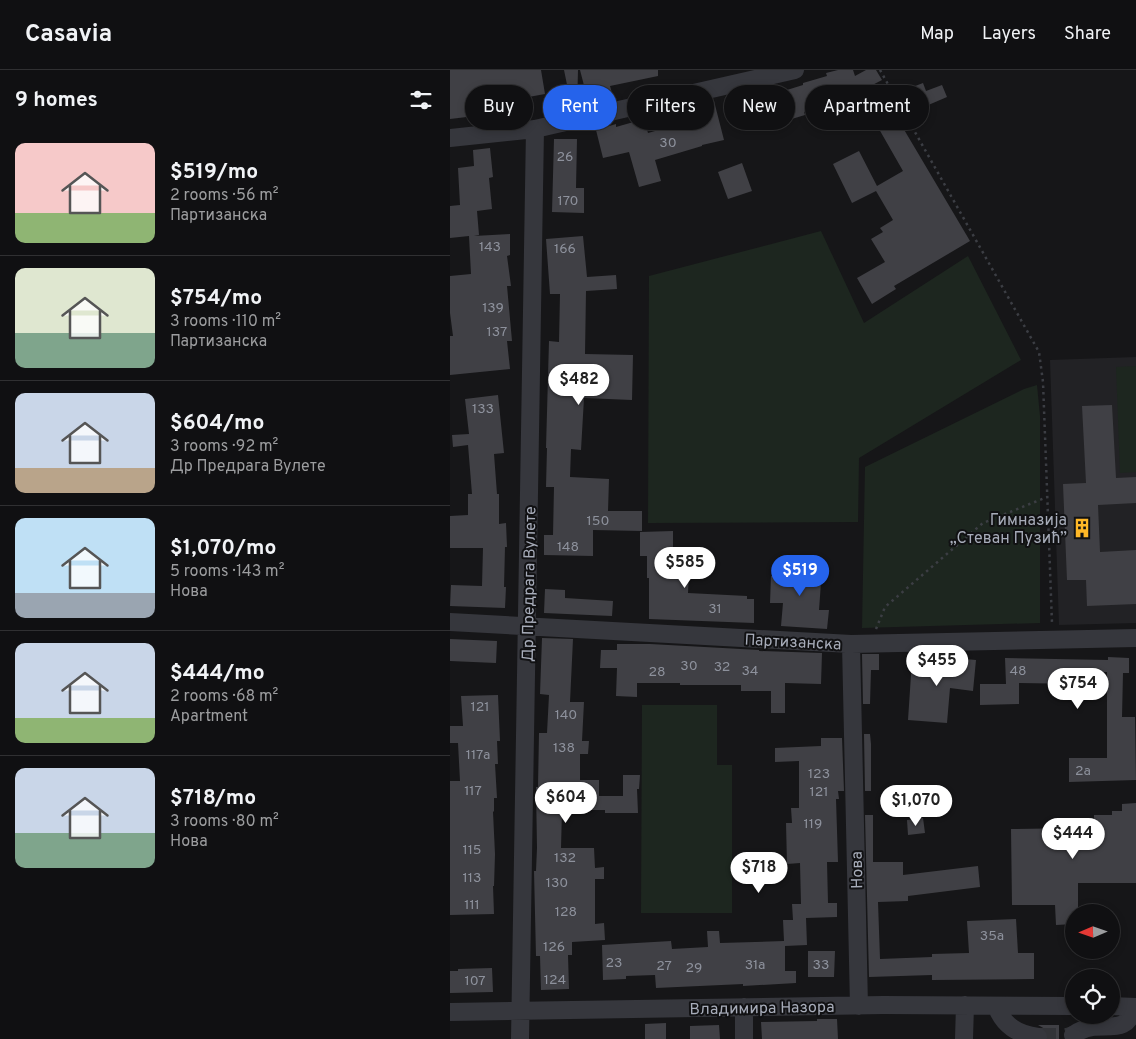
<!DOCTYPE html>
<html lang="en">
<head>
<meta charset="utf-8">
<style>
	:root { --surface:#101012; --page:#1e1e20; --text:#f1f3f6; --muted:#9c9d9f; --line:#303032; --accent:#2563eb }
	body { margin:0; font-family:Overpass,sans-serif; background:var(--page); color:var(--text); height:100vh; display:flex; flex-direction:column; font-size:19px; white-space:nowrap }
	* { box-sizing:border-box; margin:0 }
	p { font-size:16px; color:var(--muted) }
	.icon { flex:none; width:28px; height:28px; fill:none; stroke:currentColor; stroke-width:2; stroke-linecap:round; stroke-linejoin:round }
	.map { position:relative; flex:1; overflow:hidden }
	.side { display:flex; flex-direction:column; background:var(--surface); width:450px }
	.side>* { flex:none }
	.top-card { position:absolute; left:15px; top:15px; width:475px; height:45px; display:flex; gap:10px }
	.needle { width:32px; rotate:268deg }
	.controls { position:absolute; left:615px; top:834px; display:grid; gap:10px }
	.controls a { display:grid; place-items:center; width:55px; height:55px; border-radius:50%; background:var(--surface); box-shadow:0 2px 8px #0003,0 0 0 1px var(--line); font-size:25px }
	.price { position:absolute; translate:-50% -42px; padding:0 11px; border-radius:18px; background:#fff; color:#222; font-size:16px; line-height:32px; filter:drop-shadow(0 1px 2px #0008) }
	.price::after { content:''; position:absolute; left:50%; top:30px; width:15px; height:11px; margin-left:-8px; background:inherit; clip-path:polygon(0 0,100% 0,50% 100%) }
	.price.on { background:var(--accent); color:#fff }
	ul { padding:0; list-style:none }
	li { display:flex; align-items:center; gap:15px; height:125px; padding:0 15px }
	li+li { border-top:1px solid var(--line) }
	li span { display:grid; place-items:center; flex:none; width:140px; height:100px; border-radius:10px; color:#555 }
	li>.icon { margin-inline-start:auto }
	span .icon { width:60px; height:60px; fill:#fffc; stroke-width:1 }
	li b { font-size:21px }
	h2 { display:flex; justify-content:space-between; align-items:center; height:60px; padding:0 15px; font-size:21px }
	.pill { padding:0 18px; border-radius:22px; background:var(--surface); box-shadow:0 2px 8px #0003,0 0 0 1px var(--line); font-size:18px; line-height:45px }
	.pill.on { background:var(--accent); color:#fff }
	header { display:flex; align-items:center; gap:30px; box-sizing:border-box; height:70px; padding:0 25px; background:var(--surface); border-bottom:1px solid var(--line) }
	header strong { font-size:24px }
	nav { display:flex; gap:28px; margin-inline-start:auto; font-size:18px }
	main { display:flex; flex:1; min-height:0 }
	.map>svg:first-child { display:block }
	.built { fill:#222225 }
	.green { fill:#1d261f }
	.building { fill:#404045 }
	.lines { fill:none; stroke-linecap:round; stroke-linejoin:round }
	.minor-tunnel { stroke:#333438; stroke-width:18; stroke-dasharray:18 9; stroke-linecap:butt }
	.path { stroke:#3c3e44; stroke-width:2.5; stroke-dasharray:2.5 4; stroke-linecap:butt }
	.minor { stroke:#36373d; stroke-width:18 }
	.labels { text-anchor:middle; stroke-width:4; stroke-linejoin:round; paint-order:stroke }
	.number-label { font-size:14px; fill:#8d919c }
	.poi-label { font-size:16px; fill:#a7acb9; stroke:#111113; text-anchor:end }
	.street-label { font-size:16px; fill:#a7acb9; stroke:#111113 }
</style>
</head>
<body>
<header>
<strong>Casavia</strong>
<nav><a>Map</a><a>Layers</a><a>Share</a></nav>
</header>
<main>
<section class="side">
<h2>9 homes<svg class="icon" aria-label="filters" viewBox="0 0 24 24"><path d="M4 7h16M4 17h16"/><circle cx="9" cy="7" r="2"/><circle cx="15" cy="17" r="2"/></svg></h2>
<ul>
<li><span style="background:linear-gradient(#f6c9c9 70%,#8fb573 0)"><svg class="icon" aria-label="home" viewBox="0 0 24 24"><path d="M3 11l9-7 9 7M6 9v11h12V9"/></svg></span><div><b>$519/mo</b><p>2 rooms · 56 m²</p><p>Партизанска</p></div></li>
<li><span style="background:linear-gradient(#dfe7d0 65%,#7fa58c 0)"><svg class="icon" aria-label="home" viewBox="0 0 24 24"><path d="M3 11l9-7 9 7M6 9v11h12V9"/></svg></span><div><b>$754/mo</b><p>3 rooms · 110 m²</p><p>Партизанска</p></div></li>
<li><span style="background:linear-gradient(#c9d6e8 75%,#b9a48a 0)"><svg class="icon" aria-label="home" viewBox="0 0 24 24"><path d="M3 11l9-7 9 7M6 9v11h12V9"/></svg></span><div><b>$604/mo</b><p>3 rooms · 92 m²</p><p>Др Предрага Вулете</p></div></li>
<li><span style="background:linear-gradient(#bfe0f5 75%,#9aa5b1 0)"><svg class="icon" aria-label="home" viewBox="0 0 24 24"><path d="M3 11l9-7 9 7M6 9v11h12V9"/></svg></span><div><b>$1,070/mo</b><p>5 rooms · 143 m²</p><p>Нова</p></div></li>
<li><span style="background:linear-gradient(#c9d6e8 75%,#8fb573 0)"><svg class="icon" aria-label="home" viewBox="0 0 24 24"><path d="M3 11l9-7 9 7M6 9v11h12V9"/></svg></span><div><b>$444/mo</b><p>2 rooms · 68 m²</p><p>Apartment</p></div></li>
<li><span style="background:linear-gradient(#c9d6e8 65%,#7fa58c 0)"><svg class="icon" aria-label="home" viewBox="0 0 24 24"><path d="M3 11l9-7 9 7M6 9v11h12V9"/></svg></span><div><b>$718/mo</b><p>3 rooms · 80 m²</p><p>Нова</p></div></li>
</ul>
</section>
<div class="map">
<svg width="686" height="969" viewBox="0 0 686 969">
	<rect width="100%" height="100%" fill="#161618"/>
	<path class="built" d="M 686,287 L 686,553 L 609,555 L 600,290 Z"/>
	<path class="green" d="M 371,161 L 414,253 L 518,186 L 571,290 L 409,388 L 408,452 L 198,453 L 199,206 Z
		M 686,296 L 686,402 L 670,403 L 666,297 Z
		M 587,315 L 590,346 L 590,553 L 412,558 L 415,397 L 574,319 Z
		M 192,635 L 267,635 L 267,695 L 282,695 L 282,843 L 191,843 Z"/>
	<path class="building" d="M 0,0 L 91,0 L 95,24 L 40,34 L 42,44 L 0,49 Z
		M 114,0 L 128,0 L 127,39 L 122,39 Z
		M 130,0 L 208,0 L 208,6 L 160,16 L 162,23 L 137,27 Z
		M 388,0 L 403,0 L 405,6 L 416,0 L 426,0 L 432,10 L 409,22 L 413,36 L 387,43 L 384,33 L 354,42 L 355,45 L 335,51 L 330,35 L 306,40 L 302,21 L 322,17 L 324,24 L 353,15 L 353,13 L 377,6 L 376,3 Z
		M 473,13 L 476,21 L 492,15 L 497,27 L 469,39 L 460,18 Z
		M 264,31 L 274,70 L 252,75 L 252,76 L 205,90 L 211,111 L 189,117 L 179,82 L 153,88 L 146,60 L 166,54 L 166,57 L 194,49 L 198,63 L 230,54 L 226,41 Z
		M 443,41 L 520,171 L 444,216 L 446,219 L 422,234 L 407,208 L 435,192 L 421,169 L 433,162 L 430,158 L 443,150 L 426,121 L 402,133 L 383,94 L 409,81 L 427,116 L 453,101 L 425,52 Z
		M 104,69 L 127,69 L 126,118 L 134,118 L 134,143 L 102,142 Z
		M 40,78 L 43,107 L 39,108 L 42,139 L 27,141 L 29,165 L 24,166 L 60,164 L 60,185 L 57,186 L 61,216 L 57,216 L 62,271 L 57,271 L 60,299 L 0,305 L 0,266 L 3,266 L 0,243 L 0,206 L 21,204 L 19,166 L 0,168 L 0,136 L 10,135 L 8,98 L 24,96 L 23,80 Z
		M 292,93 L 302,121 L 278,129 L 268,102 Z
		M 133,166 L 137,207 L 166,205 L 167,219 L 136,221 L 135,284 L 183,285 L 182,330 L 134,328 L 131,380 L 121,379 L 120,407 L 159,409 L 158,441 L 192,441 L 192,461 L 143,460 L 143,486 L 94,485 L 94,465 L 103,465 L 104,417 L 96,417 L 97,378 L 96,378 L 99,271 L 109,272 L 110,224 L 100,224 L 96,169 Z
		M 48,325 L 54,383 L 44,384 L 47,424 L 49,424 L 49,454 L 56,453 L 57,477 L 55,477 L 54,517 L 56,517 L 55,538 L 0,536 L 1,515 L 32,516 L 33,478 L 0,478 L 0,446 L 18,445 L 18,424 L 22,424 L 18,375 L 3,377 L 2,365 L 19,364 L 15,329 Z
		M 662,335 L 666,408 L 686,407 L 686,433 L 648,435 L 650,482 L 686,480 L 686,534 L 637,536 L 636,510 L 617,510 L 613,414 L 636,413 L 632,336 Z
		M 223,461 L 223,502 L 239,503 L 238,523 L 297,526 L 297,529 L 304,529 L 304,553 L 199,549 L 199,508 L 197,508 L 197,486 L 190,486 L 190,462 Z
		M 335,495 L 372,499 L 369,540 L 379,540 L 377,559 L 331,556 L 333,533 L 320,533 L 321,506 L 334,506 Z
		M 95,519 L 115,520 L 115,528 L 163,531 L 162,546 L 94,543 Z
		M 92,568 L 123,569 L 120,632 L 134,632 L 132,671 L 139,671 L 138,684 L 130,684 L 130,710 L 149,710 L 149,726 L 173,726 L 173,705 L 190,705 L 189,719 L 187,719 L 188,743 L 155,743 L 155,740 L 112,740 L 111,778 L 144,778 L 145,798 L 154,797 L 154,809 L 145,809 L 145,854 L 154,853 L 155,870 L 122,872 L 122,885 L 118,885 L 119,919 L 91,920 L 90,886 L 86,886 L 84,801 L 86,801 L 87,778 L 86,717 L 88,717 L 89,663 L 97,663 L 99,625 L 90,624 Z
		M 0,569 L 47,571 L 46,593 L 0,591 Z
		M 167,574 L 200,574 L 309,580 L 309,581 L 372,583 L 371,614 L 335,613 L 335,643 L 321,643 L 321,621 L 291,621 L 291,615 L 230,615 L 230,613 L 187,613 L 187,627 L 166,626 L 167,598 L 150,598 L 151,580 L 167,580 Z
		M 412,584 L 429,584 L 429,600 L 421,600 L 420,634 L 413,634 Z
		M 658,587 L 679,588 L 679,603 L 673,603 L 672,647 L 685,647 L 686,710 L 619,712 L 619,688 L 657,688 L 657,602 L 633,602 L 633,614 L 569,613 L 569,634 L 530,635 L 530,614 L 556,614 L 555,588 L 658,590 Z
		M 504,588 L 526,590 L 523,621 L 500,618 L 497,653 L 458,650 L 462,590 L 503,592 Z
		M 48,625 L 50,671 L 47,671 L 48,694 L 45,694 L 47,728 L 44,728 L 44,741 L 43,742 L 45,784 L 44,816 L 43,816 L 44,844 L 0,845 L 0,711 L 10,711 L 8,673 L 0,673 L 0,656 L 13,656 L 11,626 Z
		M 414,664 L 420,664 L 421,674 L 421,721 L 415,721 Z
		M 371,668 L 392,668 L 394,721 L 388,721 L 389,729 L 386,729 L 388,792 L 377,792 L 378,833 L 387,833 L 387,847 L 356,848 L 357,875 L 335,876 L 335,901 L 346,901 L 346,913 L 293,916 L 293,914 L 206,918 L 205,905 L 176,906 L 176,909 L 153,910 L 152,875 L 221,871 L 222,879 L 258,877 L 257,861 L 269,861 L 270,873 L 334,871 L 333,850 L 343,850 L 342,834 L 351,834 L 350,793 L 337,794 L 336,753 L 342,753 L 341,738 L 349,738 L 349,691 L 325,692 L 325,678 L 371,676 Z
		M 686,733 L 686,813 L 628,813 L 628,842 L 624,842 L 624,854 L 606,855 L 605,835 L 562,835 L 561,759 L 626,758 L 626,750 L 644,749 L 644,745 L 662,745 L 662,741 L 672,741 L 672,734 Z
		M 415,745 L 423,745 L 423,792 L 453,792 L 453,805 L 528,796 L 530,817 L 458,826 L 458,831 L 428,832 L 430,889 L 482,887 L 482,884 L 519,883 L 517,851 L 566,849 L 568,883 L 584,883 L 584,909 L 482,910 L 482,905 L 419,907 Z
		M 473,748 L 475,763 L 458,765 L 457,750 Z
		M 358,881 L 385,881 L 384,907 L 358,907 Z
		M 42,898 L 43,922 L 0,923 L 0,901 L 8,901 L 8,899 Z
		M 367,949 L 387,949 L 388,969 L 312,969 L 311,952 L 367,951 Z
		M 216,953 L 216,969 L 195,969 L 195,954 Z
		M 269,955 L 270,969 L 240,969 L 240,956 Z
		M 588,955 L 609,955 L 609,969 L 598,969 L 598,964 L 595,959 Z"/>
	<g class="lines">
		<path class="minor-tunnel" d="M 588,967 L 617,967 L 623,965"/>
		<path class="path" d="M 430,0 L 589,282 L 593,312 L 602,553
			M 426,559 L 435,537 L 533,453 L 597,427"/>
		<path class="minor" d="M 0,68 L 85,59 L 345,0
			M 0,552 L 401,574 L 686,568
			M 401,574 L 409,936
			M 546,936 C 554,956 567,964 588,967
			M 661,936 L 686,937
			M 0,942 L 433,935 L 624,936
			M 623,965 C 629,961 635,958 642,957 C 659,955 681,962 682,937
			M 70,969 L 85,59
			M 294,969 L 294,937
			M 514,969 L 515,935"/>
	</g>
	<defs>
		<symbol id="building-bare" viewBox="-9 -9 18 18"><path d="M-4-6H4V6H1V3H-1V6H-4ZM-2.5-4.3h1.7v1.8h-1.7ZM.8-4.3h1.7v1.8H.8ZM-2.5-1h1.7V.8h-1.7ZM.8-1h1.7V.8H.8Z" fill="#ffb827" stroke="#111113" stroke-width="2.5" paint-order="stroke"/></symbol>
	</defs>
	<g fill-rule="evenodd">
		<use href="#building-bare" x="618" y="444" width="28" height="28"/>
	</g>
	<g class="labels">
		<g class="number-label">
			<text x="218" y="77">30</text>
			<text x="115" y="91">26</text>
			<text x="118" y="135">170</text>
			<text x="40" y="181">143</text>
			<text x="115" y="183">166</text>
			<text x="43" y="242">139</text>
			<text x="47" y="266">137</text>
			<text x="33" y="343">133</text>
			<text x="148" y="455">150</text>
			<text x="118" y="481">148</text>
			<text x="265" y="543">31</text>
			<text x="239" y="600">30</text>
			<text x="272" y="601">32</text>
			<text x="300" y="605">34</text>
			<text x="568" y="605">48</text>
			<text x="207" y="606">28</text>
			<text x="30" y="641">121</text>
			<text x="116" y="649">140</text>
			<text x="114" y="682">138</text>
			<text x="28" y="689">117a</text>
			<text x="633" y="705">2a</text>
			<text x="369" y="708">123</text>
			<text x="23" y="725">117</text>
			<text x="369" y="726">121</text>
			<text x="363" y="758">119</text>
			<text x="22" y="784">115</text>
			<text x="115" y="792">132</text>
			<text x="22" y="812">113</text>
			<text x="107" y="817">130</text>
			<text x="22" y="839">111</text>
			<text x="116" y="846">128</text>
			<text x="542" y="870">35a</text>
			<text x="104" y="881">126</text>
			<text x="164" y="897">23</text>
			<text x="305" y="899">31a</text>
			<text x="371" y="899">33</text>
			<text x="214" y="900">27</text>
			<text x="244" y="902">29</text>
			<text x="105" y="914">124</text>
			<text x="25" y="915">107</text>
		</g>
		<g class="poi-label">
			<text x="617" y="455">Гимназија<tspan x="617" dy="18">„Стеван Пузић”</tspan></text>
		</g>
		<g class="street-label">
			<text transform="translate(78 514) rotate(-89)" y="6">Др Предрага Вулете</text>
			<text transform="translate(343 571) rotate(3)" y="6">Партизанска</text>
			<text transform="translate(406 800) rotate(-91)" y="6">Нова</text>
			<text transform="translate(312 937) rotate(-1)" y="6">Владимира Назора</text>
		</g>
	</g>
</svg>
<div class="controls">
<a><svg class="needle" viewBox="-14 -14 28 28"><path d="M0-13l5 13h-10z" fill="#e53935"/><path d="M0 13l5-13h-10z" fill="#9c9d9f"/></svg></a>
<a><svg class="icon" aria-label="locate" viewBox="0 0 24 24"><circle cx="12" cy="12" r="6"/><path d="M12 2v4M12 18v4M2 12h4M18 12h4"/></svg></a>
</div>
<b class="price" style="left:129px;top:336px">$482</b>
<b class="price" style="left:235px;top:519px">$585</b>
<b class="price on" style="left:350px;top:527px">$519</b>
<b class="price" style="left:487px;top:617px">$455</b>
<b class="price" style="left:628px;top:640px">$754</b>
<b class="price" style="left:116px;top:754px">$604</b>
<b class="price" style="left:466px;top:757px">$1,070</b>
<b class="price" style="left:623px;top:790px">$444</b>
<b class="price" style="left:309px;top:824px">$718</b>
<div class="top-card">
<a class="pill">Buy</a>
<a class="pill on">Rent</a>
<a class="pill">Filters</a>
<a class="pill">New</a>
<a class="pill">Apartment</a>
</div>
</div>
</main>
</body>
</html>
